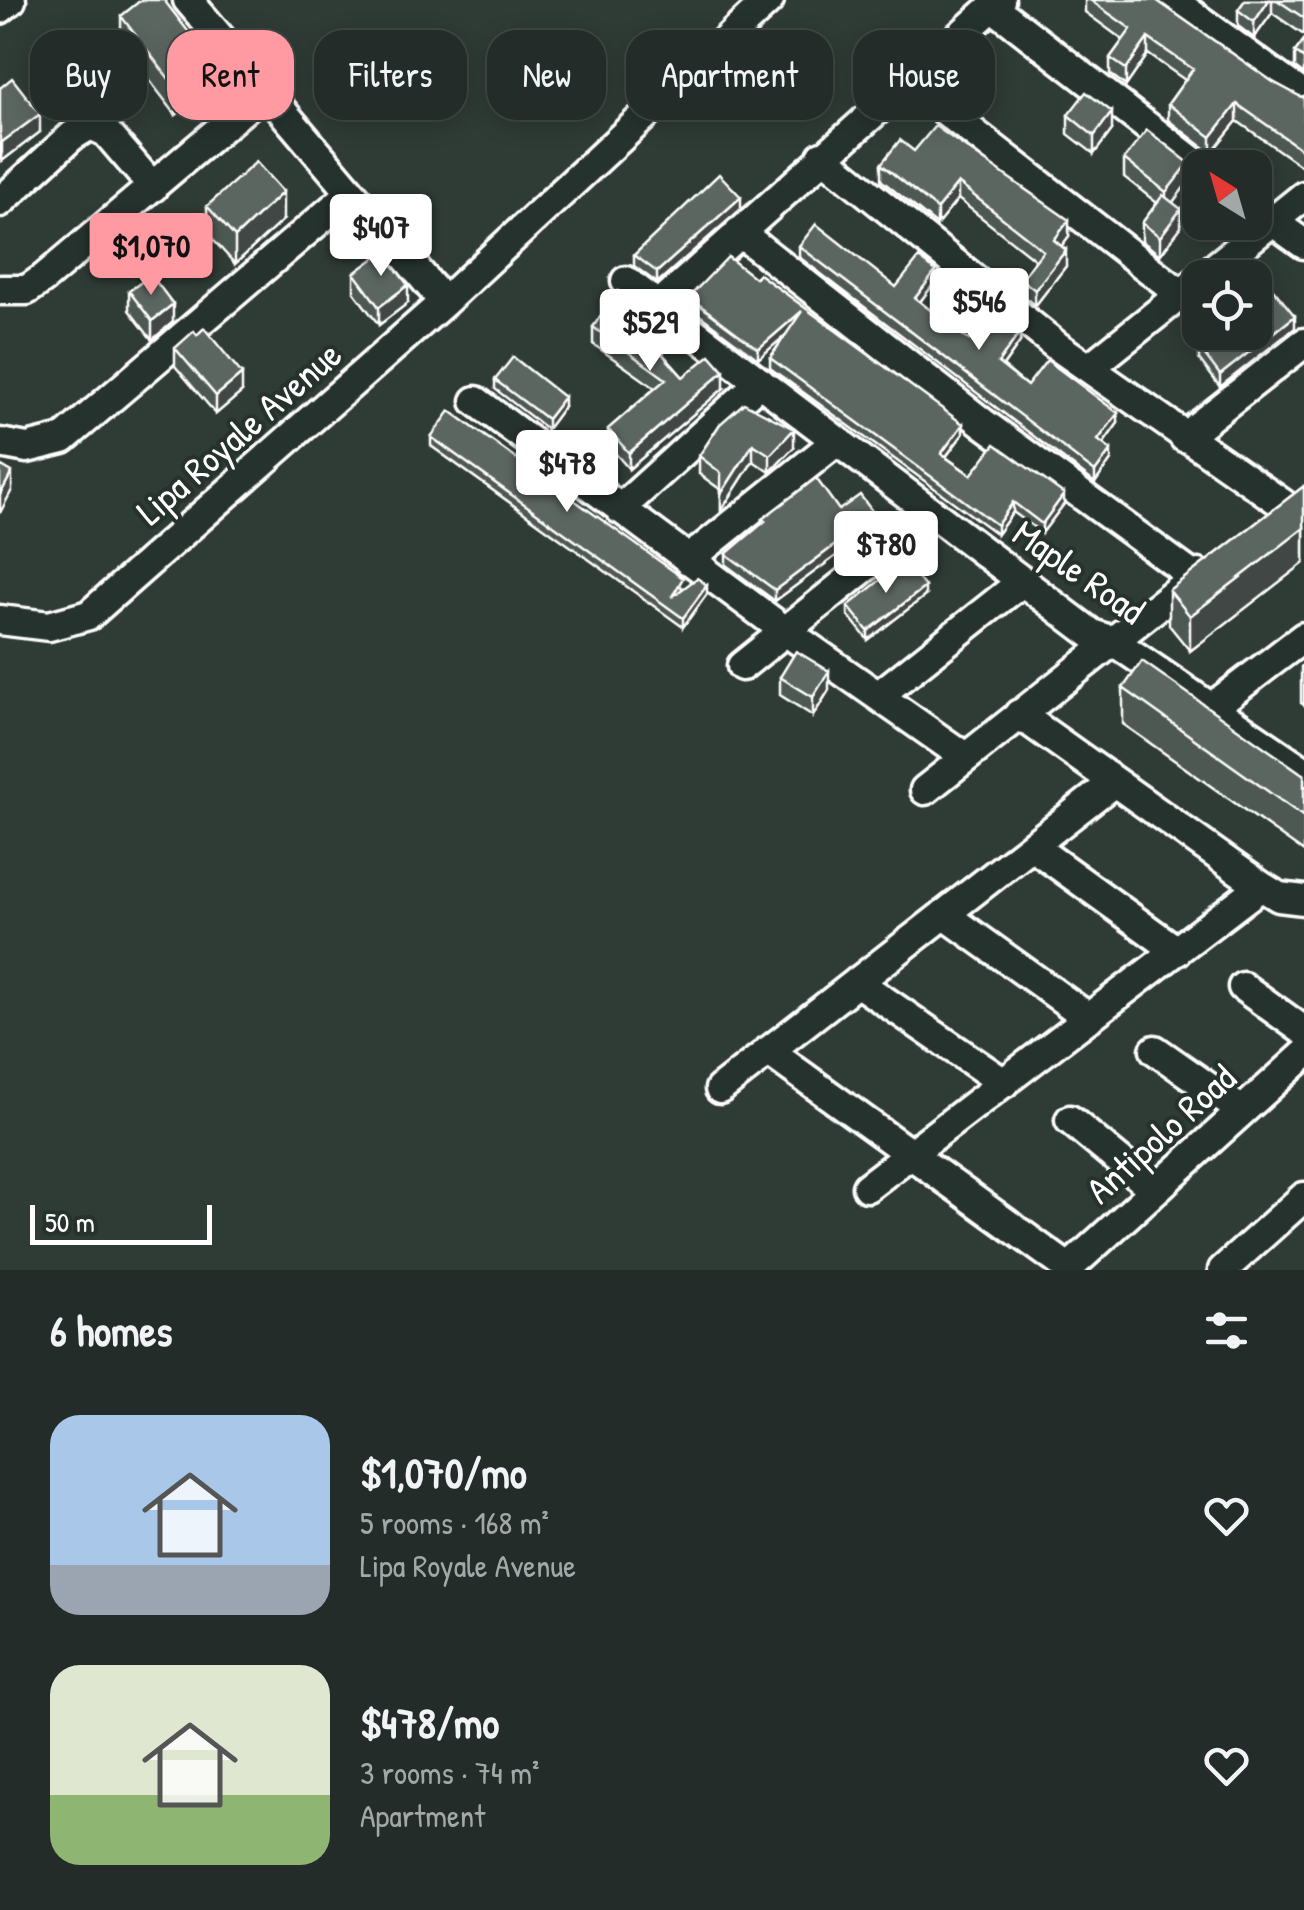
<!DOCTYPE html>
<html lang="en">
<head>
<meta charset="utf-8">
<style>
	:root { --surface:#232c28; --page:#2b3430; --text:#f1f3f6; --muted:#a3a7a8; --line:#404845; --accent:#ff9aa2 }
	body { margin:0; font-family:"Patrick Hand",sans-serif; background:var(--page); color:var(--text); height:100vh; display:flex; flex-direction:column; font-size:38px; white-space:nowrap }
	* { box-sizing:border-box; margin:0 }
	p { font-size:32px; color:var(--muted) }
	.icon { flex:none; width:55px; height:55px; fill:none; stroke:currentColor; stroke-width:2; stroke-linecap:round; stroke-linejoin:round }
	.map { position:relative; height:1270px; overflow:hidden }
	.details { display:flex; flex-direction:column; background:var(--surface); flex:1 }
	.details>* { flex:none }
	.hud { position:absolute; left:30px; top:30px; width:1245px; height:90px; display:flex; gap:20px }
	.needle { width:65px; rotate:323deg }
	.tools { position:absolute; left:1182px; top:150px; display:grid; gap:20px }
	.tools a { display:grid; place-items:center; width:90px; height:90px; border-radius:20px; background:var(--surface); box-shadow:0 5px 25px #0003,0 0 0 2px var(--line); font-size:50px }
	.scale { position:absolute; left:30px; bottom:25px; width:182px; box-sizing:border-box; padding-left:10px; border:5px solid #fff; border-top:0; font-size:28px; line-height:35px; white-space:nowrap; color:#fff; -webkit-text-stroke:8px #26332d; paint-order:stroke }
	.price { position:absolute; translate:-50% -85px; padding:0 22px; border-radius:10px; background:#fff; color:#222; font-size:32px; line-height:65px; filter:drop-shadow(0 2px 5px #0008) }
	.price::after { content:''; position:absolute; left:50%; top:60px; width:30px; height:22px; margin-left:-15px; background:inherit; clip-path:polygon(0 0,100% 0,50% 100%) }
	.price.current { background:var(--accent); color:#111 }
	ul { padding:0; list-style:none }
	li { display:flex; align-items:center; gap:30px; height:250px; padding:0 50px }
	li span { display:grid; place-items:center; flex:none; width:280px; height:200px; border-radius:30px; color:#555 }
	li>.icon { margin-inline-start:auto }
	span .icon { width:120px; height:120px; fill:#fffc; stroke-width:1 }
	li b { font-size:42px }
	h2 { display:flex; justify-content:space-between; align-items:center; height:120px; padding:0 50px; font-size:42px }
	.pill { padding:0 35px; border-radius:30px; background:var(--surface); box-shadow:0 5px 25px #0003,0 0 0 2px var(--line); font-size:35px; line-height:90px }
	.pill.current { background:var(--accent); color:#111 }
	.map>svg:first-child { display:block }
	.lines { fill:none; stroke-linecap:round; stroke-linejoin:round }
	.minor-casing { stroke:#fff; stroke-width:35 }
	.minor { stroke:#26332d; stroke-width:28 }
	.wall { fill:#4e5853; stroke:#fff; stroke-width:2.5 }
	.shaded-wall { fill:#404744; stroke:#fff; stroke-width:2.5 }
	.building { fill:#5b6661; stroke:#fff; stroke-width:2.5 }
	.labels { text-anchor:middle; stroke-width:8; stroke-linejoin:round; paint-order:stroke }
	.street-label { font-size:38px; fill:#fff; stroke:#26332d }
</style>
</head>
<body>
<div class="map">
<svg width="1304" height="1270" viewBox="0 0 1304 1270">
	<rect width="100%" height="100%" fill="#2f3b35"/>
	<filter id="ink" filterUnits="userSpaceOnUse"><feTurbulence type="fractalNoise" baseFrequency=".01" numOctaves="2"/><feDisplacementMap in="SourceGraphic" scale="20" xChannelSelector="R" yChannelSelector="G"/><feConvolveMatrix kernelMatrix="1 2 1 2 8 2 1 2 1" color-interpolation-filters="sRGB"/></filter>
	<g filter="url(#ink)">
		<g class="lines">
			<defs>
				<path id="minor" d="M 188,0 L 444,302
					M 1172,0 L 1304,96
					M 993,7 L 1201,168
					M 0,9 L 11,0
					M 907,81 L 1181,294
					M 822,156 L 1057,346 L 1283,504
					M 0,202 L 72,136 L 90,125 L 106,132 L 153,187
					M 1255,209 L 1304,244
					M 739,232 L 983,423 L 1194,577
					M 1202,278 L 1304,196
					M 626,281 L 1092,634 L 1113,641 L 1304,771
					M 0,290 L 27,290 L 44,278 L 264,92
					M 659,305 L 1000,0
					M 1089,368 L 1200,279
					M 476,401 L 784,630 L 965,757
					M 1184,437 L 1304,343
					M 0,443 L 27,448 L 63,439 L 351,193
					M 620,509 L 760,382
					M 688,560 L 837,441
					M 0,620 L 49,626 L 89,615 L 444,302 L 769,0
					M 742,666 L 932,513
					M 878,696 L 1023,581
					M 1211,708 L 1304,637
					M 1019,714 L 1261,886 L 1279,897 L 1304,900
					M 925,790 L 1198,574
					M 1032,846 L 1177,951
					M 944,914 L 1089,1018
					M 857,982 L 1004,1083
					M 1243,987 L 1304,1031
					M 1155,1050 L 1242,1111
					M 768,1051 L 1071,1270
					M 720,1089 L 1114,782
					M 1070,1120 L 1155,1190
					M 867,1187 L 1261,886
					M 1069,1268 L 1304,1055
					M 1223,1270 L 1304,1197"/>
			</defs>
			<use href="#minor" class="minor-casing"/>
			<use href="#minor" class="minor"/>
		</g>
		<path class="wall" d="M 1085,0 L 1156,0 L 1273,82 L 1301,97 L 1304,96 L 1304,168 L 1237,121 L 1211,153 L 1168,120 L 1168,104 L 1185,80 L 1148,54 L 1126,86 L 1110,74 L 1110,58 L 1123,40 L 1085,12 Z
			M 1245,0 L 1304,0 L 1304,35 L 1272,13 L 1254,38 L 1238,26 L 1238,10 Z
			M 121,16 L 211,88 L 176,115 L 121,43 Z
			M 1304,40 L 1304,75 L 1295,68 L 1295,52 Z
			M 0,88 L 40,132 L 2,161 L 0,158 Z
			M 1068,115 L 1112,130 L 1094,154 L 1068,134 Z
			M 914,151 L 1069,236 L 1061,246 L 1066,266 L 1035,306 L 1021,294 L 1021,279 L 1035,260 L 1029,255 L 958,199 L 937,225 L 881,180 L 881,164 Z
			M 1124,159 L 1189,181 L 1173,202 L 1181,227 L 1160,255 L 1142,241 L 1142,223 L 1157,203 L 1124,177 Z
			M 207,206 L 283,220 L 235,264 L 207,233 Z
			M 741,209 L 657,283 L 634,266 L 634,255 Z
			M 799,246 L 896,287 L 936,281 L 920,302 L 969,340 L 1020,342 L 1003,366 L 1027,386 L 1118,423 L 1103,444 L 1111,460 L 1095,483 L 799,257 Z
			M 354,273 L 408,303 L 379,325 L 354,292 Z
			M 755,278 L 963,434 L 946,457 L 971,475 L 1064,504 L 1042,533 L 1013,512 L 997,534 L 770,368 L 770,358 L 786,334 L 758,359 L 689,307 L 689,297 Z
			M 129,291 L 173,322 L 152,340 L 129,310 Z
			M 636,318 L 664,352 L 663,354 L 683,377 L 724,388 L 629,469 L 608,445 L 608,429 L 655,388 L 593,344 L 593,327 Z
			M 1295,328 L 1220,387 L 1199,359 L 1199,347 Z
			M 175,348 L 242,392 L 216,414 L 175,366 Z
			M 495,380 L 564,406 L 547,429 L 495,389 Z
			M 720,424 L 794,447 L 770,472 L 753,461 L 721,511 L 721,490 L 699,474 L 699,456 Z
			M 431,437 L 683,588 L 681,590 L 707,594 L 683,627 L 431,446 Z
			M 1304,486 L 1304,563 L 1190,651 L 1169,625 L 1169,590 Z
			M 839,510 L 875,527 L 775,601 L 726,565 L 726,554 L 762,524 L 762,519 Z
			M 925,596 L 868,640 L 848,615 L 848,606 Z
			M 1304,663 L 1304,705 L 1301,703 L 1301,667 Z
			M 780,677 L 829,690 L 813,716 L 780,695 Z
			M 1123,688 L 1304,775 L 1304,852 L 1123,724 Z"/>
		<path class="shaded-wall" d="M 1269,0 L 1272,0 L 1272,13 L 1254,38 L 1254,22 Z
			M 1148,38 L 1148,54 L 1126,86 L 1126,69 Z
			M 211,61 L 211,88 L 176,115 L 176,88 Z
			M 1237,104 L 1237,121 L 1211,153 L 1211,137 Z
			M 1112,112 L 1112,130 L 1094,154 L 1094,136 Z
			M 40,114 L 40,132 L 2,161 L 2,142 Z
			M 1189,163 L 1189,181 L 1166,211 L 1166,192 Z
			M 958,183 L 958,199 L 937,225 L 937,209 Z
			M 283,192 L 283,220 L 235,264 L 235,237 Z
			M 741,197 L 741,209 L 657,283 L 657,272 Z
			M 1181,209 L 1181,227 L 1160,255 L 1160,237 Z
			M 1069,220 L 1069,236 L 1054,256 L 1054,240 Z
			M 1066,250 L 1066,266 L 1035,306 L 1035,290 Z
			M 936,271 L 936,281 L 915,308 L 915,298 Z
			M 408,285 L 408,303 L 379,325 L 379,307 Z
			M 173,304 L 173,322 L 152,340 L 152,321 Z
			M 636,304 L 636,320 L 629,314 Z
			M 802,311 L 802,321 L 758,359 L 758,349 Z
			M 1295,316 L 1295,328 L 1220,387 L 1220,375 Z
			M 1020,332 L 1020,342 L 998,373 L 998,363 Z
			M 664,336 L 664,352 L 657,364 L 657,348 Z
			M 724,371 L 724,388 L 629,469 L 629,453 Z
			M 242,374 L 242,392 L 216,414 L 216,396 Z
			M 564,397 L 564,406 L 547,429 L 547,419 Z
			M 1118,413 L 1118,423 L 1098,451 L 1098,440 Z
			M 963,424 L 963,434 L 941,463 L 941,454 Z
			M 794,429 L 794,447 L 770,472 L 770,455 Z
			M 753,444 L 753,461 L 721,511 L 721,494 Z
			M 1111,450 L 1111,460 L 1095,483 L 1095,472 Z
			M 12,472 L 12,490 L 0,513 L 0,495 Z
			M 1064,494 L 1064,504 L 1042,533 L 1042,524 Z
			M 1013,502 L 1013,512 L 997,534 L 997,525 Z
			M 875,515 L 875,527 L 775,601 L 775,590 Z
			M 1304,528 L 1304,563 L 1190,651 L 1190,616 Z
			M 707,585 L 707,594 L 683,627 L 683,618 Z
			M 925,587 L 925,596 L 868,640 L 868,631 Z
			M 829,671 L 829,690 L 813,716 L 813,697 Z"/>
		<path class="building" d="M 141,0 L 164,0 L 211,61 L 176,88 L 121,16 Z
			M 1090,0 L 1156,0 L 1273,82 L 1301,97 L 1304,96 L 1304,151 L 1237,104 L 1211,137 L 1168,104 L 1193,69 L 1148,38 L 1126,69 L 1110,58 L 1131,29 Z
			M 1245,0 L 1269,0 L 1254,22 L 1238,10 Z
			M 1277,0 L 1304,0 L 1304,18 Z
			M 1304,40 L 1304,59 L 1295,52 Z
			M 12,78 L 40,114 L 2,142 L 0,139 L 0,88 Z
			M 1086,92 L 1112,112 L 1094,136 L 1068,115 Z
			M 935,126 L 1069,220 L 1054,240 L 1066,250 L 1035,290 L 1021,279 L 1043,251 L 1029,239 L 958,183 L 937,209 L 881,164 L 900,140 L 914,151 Z
			M 1147,130 L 1189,163 L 1166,192 L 1124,159 Z
			M 256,162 L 283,192 L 235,237 L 207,206 Z
			M 719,174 L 741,197 L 657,272 L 634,255 Z
			M 1163,195 L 1181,209 L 1160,237 L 1142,223 Z
			M 816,224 L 896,287 L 919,258 L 936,271 L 915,298 L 969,340 L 991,310 L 1014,323 L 1020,332 L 998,363 L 1027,386 L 1047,360 L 1118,413 L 1098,440 L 1111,450 L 1095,472 L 799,246 Z
			M 383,252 L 408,285 L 379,307 L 354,273 Z
			M 728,257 L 755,278 L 759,274 L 963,424 L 941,454 L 971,475 L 995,444 L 1064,494 L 1042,524 L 1013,502 L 997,525 L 770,358 L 802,311 L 758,349 L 689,297 Z
			M 151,275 L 173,304 L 152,321 L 129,291 Z
			M 1273,289 L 1295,316 L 1220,375 L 1199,347 L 1217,332 L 1255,332 L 1255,303 Z
			M 618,291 L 636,304 L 629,314 L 664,336 L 657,348 L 683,377 L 710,355 L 724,371 L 629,453 L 608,429 L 666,379 L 593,327 Z
			M 204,328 L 242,374 L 216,396 L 175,348 L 194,331 L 197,335 Z
			M 513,357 L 564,397 L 547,419 L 495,380 Z
			M 744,403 L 794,429 L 770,455 L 753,444 L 721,494 L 721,473 L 699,456 L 720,424 Z
			M 450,411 L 683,578 L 672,597 L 697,578 L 707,585 L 683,618 L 431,437 Z
			M 0,465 L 12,472 L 0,495 Z
			M 816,478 L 839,510 L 860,495 L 875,515 L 775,590 L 726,554 L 765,521 L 762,519 Z
			M 1304,486 L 1304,528 L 1190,616 L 1169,590 Z
			M 904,561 L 925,587 L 868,631 L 848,606 Z
			M 796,651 L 829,671 L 813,697 L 780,677 Z
			M 1142,661 L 1304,775 L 1304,817 L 1123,688 Z"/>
	</g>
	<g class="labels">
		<g class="street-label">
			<text transform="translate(239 433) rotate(-41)" y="13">Lipa Royale Avenue</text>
			<text transform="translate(1079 572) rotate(35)" y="13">Maple Road</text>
			<text transform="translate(1161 1134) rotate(-42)" y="13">Antipolo Road</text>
		</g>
	</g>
</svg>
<div class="tools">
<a><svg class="needle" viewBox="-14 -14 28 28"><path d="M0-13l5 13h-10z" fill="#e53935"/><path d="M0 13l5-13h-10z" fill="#a3a7a8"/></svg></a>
<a><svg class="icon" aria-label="locate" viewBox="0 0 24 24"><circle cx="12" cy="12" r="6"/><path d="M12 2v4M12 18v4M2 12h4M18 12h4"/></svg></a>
</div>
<div class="scale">50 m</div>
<b class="price" style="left:381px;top:279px">$407</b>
<b class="price current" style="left:151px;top:298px">$1,070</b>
<b class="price" style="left:979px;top:353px">$546</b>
<b class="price" style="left:650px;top:374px">$529</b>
<b class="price" style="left:567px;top:515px">$478</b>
<b class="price" style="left:886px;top:596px">$780</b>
<div class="hud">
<a class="pill">Buy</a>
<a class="pill current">Rent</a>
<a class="pill">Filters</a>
<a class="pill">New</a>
<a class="pill">Apartment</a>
<a class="pill">House</a>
</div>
</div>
<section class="details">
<h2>6 homes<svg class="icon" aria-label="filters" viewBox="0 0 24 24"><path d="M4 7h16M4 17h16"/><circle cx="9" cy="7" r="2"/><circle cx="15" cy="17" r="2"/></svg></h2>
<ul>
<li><span style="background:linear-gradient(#a9c7e8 75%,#9aa5b1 0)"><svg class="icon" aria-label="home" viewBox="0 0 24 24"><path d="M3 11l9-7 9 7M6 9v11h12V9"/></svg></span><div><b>$1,070/mo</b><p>5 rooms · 168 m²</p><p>Lipa Royale Avenue</p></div><svg class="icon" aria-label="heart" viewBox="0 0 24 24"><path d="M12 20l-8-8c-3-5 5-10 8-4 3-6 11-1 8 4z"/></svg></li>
<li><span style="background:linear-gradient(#dfe7d0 65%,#8fb573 0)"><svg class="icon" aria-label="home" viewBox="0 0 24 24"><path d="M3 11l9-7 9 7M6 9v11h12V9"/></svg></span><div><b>$478/mo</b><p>3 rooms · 74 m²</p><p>Apartment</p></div><svg class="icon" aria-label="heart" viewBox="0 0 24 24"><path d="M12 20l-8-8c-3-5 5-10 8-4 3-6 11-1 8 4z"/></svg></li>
</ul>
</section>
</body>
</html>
